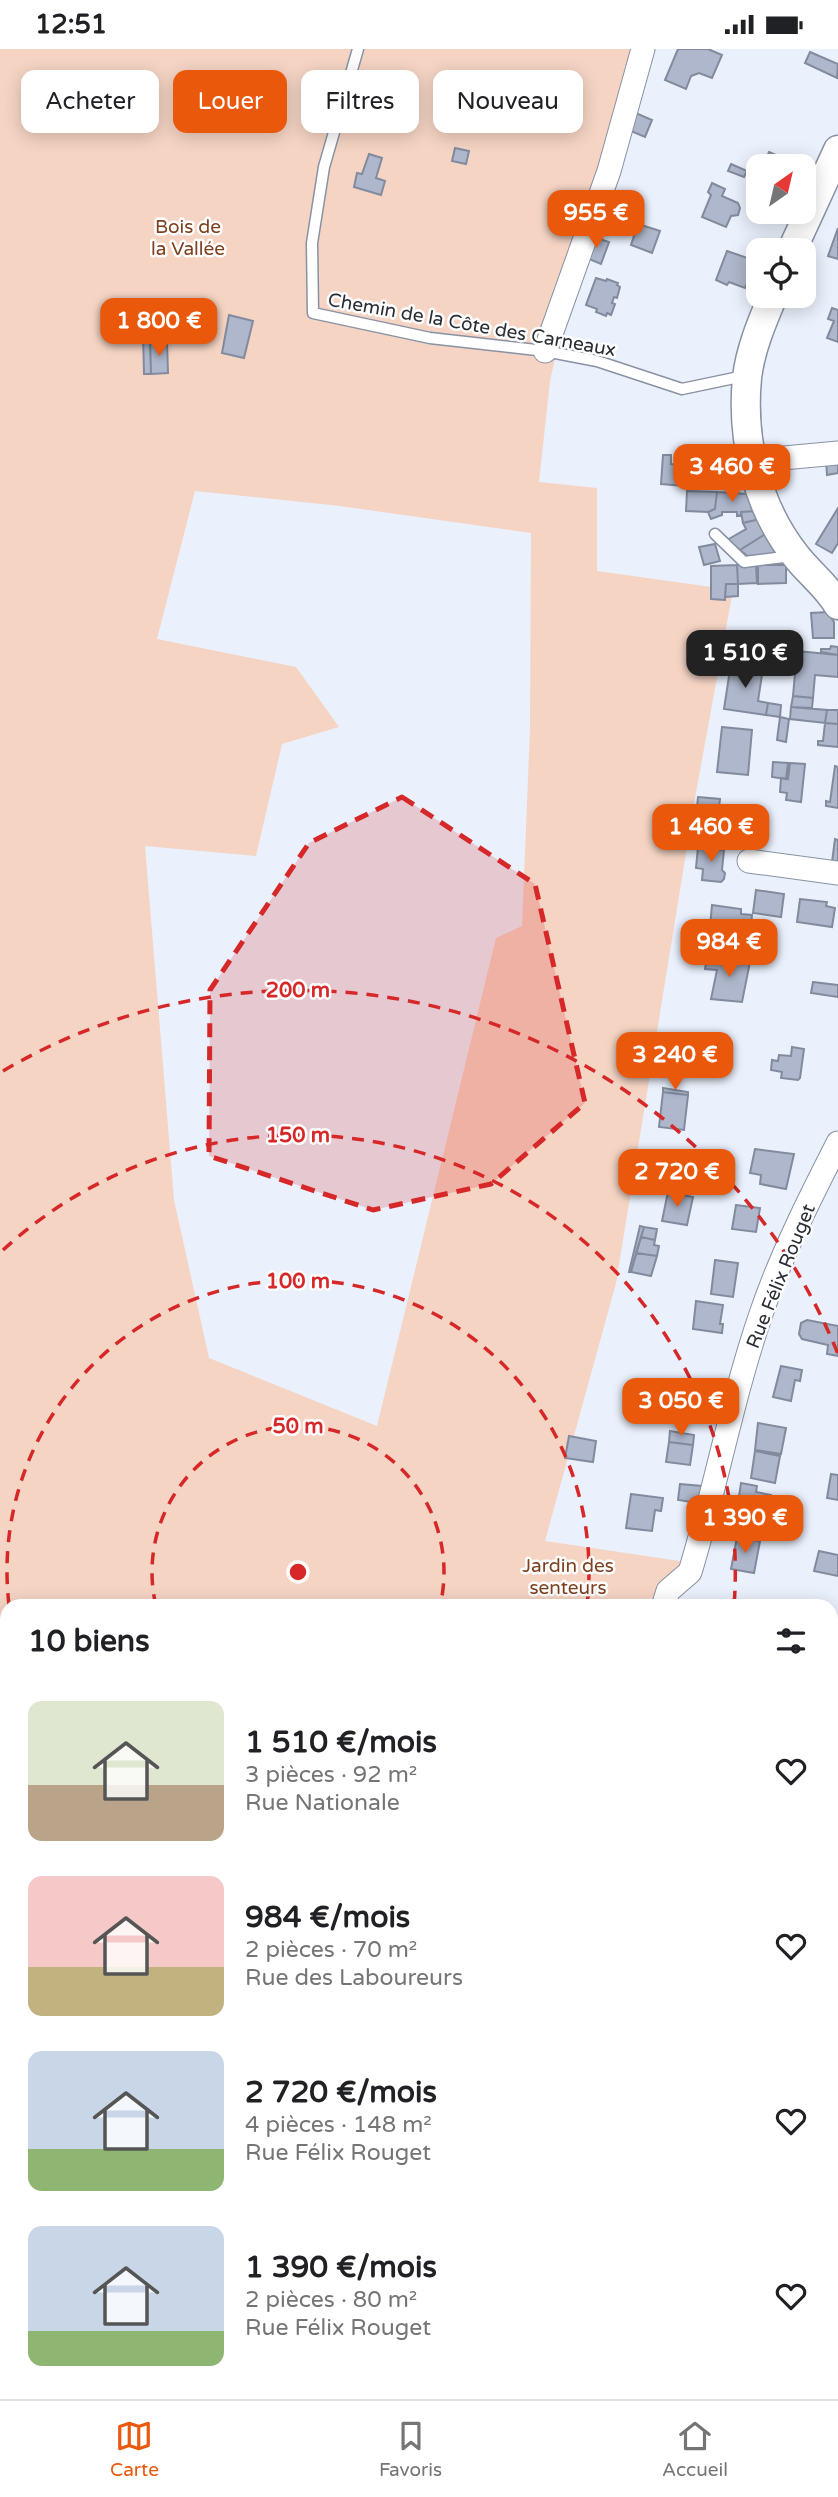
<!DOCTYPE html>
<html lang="fr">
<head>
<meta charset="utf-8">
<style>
	:root { --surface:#fff; --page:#f6f6f6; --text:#202124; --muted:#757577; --line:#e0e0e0; --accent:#ea580c }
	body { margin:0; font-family:"Varela Round",sans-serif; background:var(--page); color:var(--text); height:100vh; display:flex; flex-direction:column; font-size:26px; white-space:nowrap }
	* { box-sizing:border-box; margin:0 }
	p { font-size:23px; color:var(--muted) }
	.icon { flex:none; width:38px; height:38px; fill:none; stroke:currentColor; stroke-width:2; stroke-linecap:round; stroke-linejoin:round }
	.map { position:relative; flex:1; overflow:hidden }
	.side { position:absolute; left:0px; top:1550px; width:838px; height:800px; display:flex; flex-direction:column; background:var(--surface); border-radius:21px 21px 0 0; box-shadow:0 4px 18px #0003 }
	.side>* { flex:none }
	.banner { position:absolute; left:21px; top:21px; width:796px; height:63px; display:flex; gap:14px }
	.needle { width:46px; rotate:34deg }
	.tools { position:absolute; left:746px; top:105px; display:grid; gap:14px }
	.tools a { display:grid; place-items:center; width:70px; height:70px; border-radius:14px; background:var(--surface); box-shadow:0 4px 18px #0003; font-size:35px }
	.price { position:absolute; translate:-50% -60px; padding:0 16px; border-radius:14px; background:var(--accent); color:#fff; font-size:23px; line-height:46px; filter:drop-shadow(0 2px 4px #0008) }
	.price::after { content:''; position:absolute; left:50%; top:42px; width:21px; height:16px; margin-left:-10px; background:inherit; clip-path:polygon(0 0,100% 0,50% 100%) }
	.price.on { background:#222; color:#fff }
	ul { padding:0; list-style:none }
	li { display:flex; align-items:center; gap:21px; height:175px; padding:0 28px }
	li span { display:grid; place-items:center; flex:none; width:196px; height:140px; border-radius:14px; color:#555 }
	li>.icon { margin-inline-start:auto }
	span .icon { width:84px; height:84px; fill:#fffc; stroke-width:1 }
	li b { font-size:30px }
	h2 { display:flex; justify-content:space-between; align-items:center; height:84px; padding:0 28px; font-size:30px }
	.pill { padding:0 24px; border-radius:14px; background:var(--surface); box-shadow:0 4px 18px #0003; font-size:24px; line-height:63px }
	.pill.on { background:var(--accent); color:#fff }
	.status { display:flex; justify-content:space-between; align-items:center; height:49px; padding:0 35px; background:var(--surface); direction:ltr }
	.status svg { height:19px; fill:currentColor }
	.tabs { display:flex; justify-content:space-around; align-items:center; height:98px; border-top:2px solid var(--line); background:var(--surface); font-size:19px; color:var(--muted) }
	.tabs a { display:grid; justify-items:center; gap:4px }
	.tabs .on { color:var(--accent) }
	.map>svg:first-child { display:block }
	.green { fill:#f5d4c4; fill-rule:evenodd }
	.building { fill:#aeb7cb; stroke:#828b9d; stroke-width:2 }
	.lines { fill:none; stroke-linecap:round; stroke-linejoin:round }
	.service-casing { stroke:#8892a4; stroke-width:13 }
	.minor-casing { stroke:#8892a4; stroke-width:25 }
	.tertiary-casing { stroke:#8892a4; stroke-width:31 }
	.service { stroke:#fff; stroke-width:10 }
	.minor { stroke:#fff; stroke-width:23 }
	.tertiary { stroke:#fff; stroke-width:28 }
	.marked { fill:#d62828; fill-opacity:0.2; stroke:#d62828; stroke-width:5; stroke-dasharray:14 9; stroke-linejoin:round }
	.ring { fill:none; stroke:#d62828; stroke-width:3.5; stroke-dasharray:12 9 }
	.labels { text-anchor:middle; stroke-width:5; stroke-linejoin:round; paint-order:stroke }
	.park-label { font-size:19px; fill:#7d4120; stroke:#fdfdfd }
	.street-label { font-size:19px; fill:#282c33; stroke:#fdfdfd }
	.centre { fill:#d62828; stroke:#fdfdfd; stroke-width:3.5 }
	.ring-label { font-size:21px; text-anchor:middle; font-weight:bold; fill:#d62828; stroke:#fdfdfd; stroke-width:5; stroke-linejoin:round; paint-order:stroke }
</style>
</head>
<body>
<div class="status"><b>12:51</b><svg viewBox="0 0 49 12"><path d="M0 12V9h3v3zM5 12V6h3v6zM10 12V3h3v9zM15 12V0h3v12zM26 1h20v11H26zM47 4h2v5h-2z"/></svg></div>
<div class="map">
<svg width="838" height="2350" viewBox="0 0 838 2350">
	<rect width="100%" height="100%" fill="#eaf0fc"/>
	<path class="green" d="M 0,0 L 635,0 L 597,126 L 550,332 L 539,433 L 597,439 L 597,522 L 733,541 L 695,749 L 616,1234 L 545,1492 L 693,1514 L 663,1552 L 649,1549 L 646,1557 L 7,1558 L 7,2343 L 129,2343 L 129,2350 L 0,2350 ZM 195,442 L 340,457 L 531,484 L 530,680 L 522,877 L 496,889 L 377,1377 L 209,1309 L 174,1151 L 145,797 L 256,807 L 282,695 L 339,678 L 296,618 L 157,590 Z"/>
	<path class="building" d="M 678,0 L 708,0 L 722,6 L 712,29 L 699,24 L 691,27 L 686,40 L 665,31 Z
		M 810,3 L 838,15 L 837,29 L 805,14 Z
		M 631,62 L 652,71 L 645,88 L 626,80 Z
		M 455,99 L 469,102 L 466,115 L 452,112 Z
		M 769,103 L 794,114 L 793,117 L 763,117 Z
		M 369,105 L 382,109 L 376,129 L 385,132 L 381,146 L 354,138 L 357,124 L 362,125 Z
		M 731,115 L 747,122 L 744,128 L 728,122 Z
		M 712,134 L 725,140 L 722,147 L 738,154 L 740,159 L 738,166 L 731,167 L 726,178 L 702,168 L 711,146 L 708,143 Z
		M 638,175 L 660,182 L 652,204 L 631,196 Z
		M 838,179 L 838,210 L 828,207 Z
		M 591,187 L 609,193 L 601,215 L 584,208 Z
		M 727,202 L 756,212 L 745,239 L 729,233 L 727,236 L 716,231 Z
		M 596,229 L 606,232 L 607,230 L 618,234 L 617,236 L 620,238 L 617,249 L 614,248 L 612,254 L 615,255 L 611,266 L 607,264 L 606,267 L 596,263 L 597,260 L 586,256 Z
		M 200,256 L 212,259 L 205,281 L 194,277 Z
		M 832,259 L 838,261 L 838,293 L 827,289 L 834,272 L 828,270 Z
		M 229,266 L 253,272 L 244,309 L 222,304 Z
		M 143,285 L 150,285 L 151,325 L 144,325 Z
		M 150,293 L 167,293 L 168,324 L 151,325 Z
		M 663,406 L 671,406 L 671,415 L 699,417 L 699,421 L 705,422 L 704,434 L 698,433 L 697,438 L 661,435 Z
		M 838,410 L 838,424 L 827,426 L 826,411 Z
		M 687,442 L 717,443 L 715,460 L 708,463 L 686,462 Z
		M 717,443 L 747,445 L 756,462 L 741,463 L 741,466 L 737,467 L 737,463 L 722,463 L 722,466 L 711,470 L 708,463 L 715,460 Z
		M 838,459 L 838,494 L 832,504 L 816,495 Z
		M 756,462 L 760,470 L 743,474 L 741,463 Z
		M 760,470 L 767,484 L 740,501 L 727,491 L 746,480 L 743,474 Z
		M 767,484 L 779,505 L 750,509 L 740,501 Z
		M 715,495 L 720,512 L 704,516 L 699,498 Z
		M 737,516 L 738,535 L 726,535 L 725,551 L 711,550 L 711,517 Z
		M 737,516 L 756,516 L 757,534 L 738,535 Z
		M 758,516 L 786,516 L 786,534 L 758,535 Z
		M 726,535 L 738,535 L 738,547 L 725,548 Z
		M 828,563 L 834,573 L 834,589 L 813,589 L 811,564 Z
		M 831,597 L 838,598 L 838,606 L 821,603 L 821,600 L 830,600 Z
		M 797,602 L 838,606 L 838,628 L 815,626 L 813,649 L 793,647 Z
		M 731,614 L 763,619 L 758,652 L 768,654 L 766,666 L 724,660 Z
		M 793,647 L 813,649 L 812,659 L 791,658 Z
		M 768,654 L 781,656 L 780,668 L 766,666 Z
		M 791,658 L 827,661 L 825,674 L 790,670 Z
		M 827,661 L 838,661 L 838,675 L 825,674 Z
		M 780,668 L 789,670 L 786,693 L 777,691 Z
		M 825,674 L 838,675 L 838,698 L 818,696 L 818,692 L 823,692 Z
		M 722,678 L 752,681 L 748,726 L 717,723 Z
		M 773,713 L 788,714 L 786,730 L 772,728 Z
		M 790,714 L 805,715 L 801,753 L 786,751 L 787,744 L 780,743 L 781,729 L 788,730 Z
		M 835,717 L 838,718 L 838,759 L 826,757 L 826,752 L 830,753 Z
		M 698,748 L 720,750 L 717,775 L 723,776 L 721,789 L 698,786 L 695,780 Z
		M 835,790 L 838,791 L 838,813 L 832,813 Z
		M 698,798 L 724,801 L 722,821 L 725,824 L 724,830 L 721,833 L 702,831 L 703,820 L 696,819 Z
		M 756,841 L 784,845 L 781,868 L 753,864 Z
		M 800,850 L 827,853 L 826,857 L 835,859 L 832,878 L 797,873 Z
		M 712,856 L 741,860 L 741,865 L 752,866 L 750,884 L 710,878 Z
		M 707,909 L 750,913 L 742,953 L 711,950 L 717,921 L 705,920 Z
		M 813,933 L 838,936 L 838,948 L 811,944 Z
		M 792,998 L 804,1000 L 800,1029 L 798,1031 L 781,1029 L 782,1023 L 771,1021 L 772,1011 L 778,1012 L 779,1006 L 791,1007 Z
		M 663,1039 L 688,1043 L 688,1046 L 663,1043 Z
		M 663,1043 L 688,1046 L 684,1081 L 659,1078 Z
		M 755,1100 L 794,1105 L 786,1140 L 760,1135 L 761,1126 L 750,1124 Z
		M 668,1143 L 693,1148 L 687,1176 L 662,1172 Z
		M 736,1156 L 760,1159 L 756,1183 L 732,1180 Z
		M 640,1177 L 644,1178 L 631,1223 L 629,1223 Z
		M 644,1178 L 657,1180 L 655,1191 L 641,1188 Z
		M 641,1188 L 655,1191 L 654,1196 L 659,1197 L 657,1207 L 636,1204 Z
		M 636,1204 L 657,1207 L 651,1227 L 631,1223 Z
		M 715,1211 L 738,1214 L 733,1248 L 711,1245 Z
		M 696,1252 L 723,1256 L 720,1275 L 723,1275 L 722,1284 L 693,1280 Z
		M 807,1271 L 838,1277 L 838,1307 L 827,1305 L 828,1296 L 802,1290 L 799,1285 L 801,1274 Z
		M 781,1317 L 802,1321 L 800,1332 L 795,1331 L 791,1352 L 773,1348 Z
		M 663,1330 L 683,1334 L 681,1341 L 662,1338 Z
		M 662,1338 L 681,1341 L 677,1342 L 675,1364 L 649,1360 L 653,1339 Z
		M 700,1362 L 718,1365 L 717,1374 L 698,1372 Z
		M 758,1374 L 786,1379 L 781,1405 L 755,1401 Z
		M 670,1382 L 694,1386 L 693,1396 L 669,1393 Z
		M 569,1387 L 596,1392 L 593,1413 L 565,1409 Z
		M 669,1393 L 693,1396 L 690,1416 L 666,1413 Z
		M 755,1402 L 780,1407 L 775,1434 L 751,1429 Z
		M 831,1425 L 838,1426 L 838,1451 L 827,1449 Z
		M 741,1434 L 757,1437 L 756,1443 L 771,1446 L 766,1471 L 749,1468 L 749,1464 L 737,1461 Z
		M 680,1435 L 702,1437 L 697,1454 L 678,1451 Z
		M 631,1445 L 663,1449 L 661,1462 L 655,1461 L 652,1482 L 626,1479 Z
		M 737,1488 L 760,1492 L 754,1524 L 731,1520 Z
		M 819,1502 L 838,1506 L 838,1527 L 814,1522 Z
		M 831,2076 L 838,2077 L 838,2093 L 833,2093 L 832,2100 Z
		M 831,2165 L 838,2165 L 838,2177 L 831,2177 Z
		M 761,2345 L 783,2345 L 788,2350 L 752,2350 Z"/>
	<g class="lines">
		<defs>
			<path id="service" d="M 358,0 L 324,118 L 312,194 L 313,264 L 430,289 L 545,302 L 597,312 L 682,340 L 744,327
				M 715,485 L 744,513 L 792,507
				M 831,2284 L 838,2284"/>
			<path id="minor" d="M 545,302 L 609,122 L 643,0
				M 752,412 L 838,404
				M 749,812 L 838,824
				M 663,1558 L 668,1542 L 690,1523 C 716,1438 732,1349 761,1265 C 781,1206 810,1149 838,1094
				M 0,1717 L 4,1704 L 7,1704
				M 579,2343 L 579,2350
				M 493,2350 L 493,2343"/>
			<path id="tertiary" d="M 792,201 L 838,101
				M 773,247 C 762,273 750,301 747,329 C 741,391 757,458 796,507 C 809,524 827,537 838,556"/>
		</defs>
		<use href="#service" class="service-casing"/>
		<use href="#minor" class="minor-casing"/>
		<use href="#tertiary" class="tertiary-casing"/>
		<use href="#service" class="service"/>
		<use href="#minor" class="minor"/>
		<use href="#tertiary" class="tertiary"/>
	</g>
	<path class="marked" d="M 402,748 L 535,835 L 585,1054 L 491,1135 L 373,1161 L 209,1107 L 210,941 L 309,794 Z"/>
	<g class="ring">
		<path d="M156 1557A146 146 0 1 1 440 1557"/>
		<path d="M9 1556A291 291 0 1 1 587 1556"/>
		<path d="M3 1201A437 437 0 0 1 734 1557"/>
		<path d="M3 1022A582 582 0 0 1 838 1305"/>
	</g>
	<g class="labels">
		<g class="park-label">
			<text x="188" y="184">Bois de<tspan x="188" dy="22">la Vallée</tspan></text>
			<text x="568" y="1523">Jardin des<tspan x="568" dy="22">senteurs</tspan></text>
		</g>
		<g class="street-label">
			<text transform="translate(472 275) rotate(10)" y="7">Chemin de la Côte des Carneaux</text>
			<text transform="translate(780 1227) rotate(-68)" y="7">Rue Félix Rouget</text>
		</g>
	</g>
	<circle cx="298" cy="1523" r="10" class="centre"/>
	<g class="ring-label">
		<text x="298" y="948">200 m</text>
		<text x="298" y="1093">150 m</text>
		<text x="298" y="1239">100 m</text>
		<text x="298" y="1384">50 m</text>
	</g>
</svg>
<div class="tools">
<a><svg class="needle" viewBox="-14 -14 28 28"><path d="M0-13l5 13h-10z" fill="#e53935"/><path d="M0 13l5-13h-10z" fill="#757577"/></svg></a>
<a><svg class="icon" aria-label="locate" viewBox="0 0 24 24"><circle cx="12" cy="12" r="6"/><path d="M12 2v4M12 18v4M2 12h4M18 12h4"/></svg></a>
</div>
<b class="price" style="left:596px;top:201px">955 €</b>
<b class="price" style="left:159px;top:309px">1 800 €</b>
<b class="price" style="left:732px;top:455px">3 460 €</b>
<b class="price on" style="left:745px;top:641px">1 510 €</b>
<b class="price" style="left:711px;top:815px">1 460 €</b>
<b class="price" style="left:729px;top:930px">984 €</b>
<b class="price" style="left:675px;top:1043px">3 240 €</b>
<b class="price" style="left:677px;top:1160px">2 720 €</b>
<b class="price" style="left:681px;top:1389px">3 050 €</b>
<b class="price" style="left:745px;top:1506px">1 390 €</b>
<div class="banner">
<a class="pill">Acheter</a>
<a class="pill on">Louer</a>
<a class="pill">Filtres</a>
<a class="pill">Nouveau</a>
</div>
<section class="side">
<h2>10 biens<svg class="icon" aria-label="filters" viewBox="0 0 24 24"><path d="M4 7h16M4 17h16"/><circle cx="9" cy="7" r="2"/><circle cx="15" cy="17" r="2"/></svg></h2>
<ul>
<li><span style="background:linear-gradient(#dfe7d0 60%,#b9a48a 0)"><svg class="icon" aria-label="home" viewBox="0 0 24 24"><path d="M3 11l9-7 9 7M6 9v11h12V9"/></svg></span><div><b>1 510 €/mois</b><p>3 pièces · 92 m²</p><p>Rue Nationale</p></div><svg class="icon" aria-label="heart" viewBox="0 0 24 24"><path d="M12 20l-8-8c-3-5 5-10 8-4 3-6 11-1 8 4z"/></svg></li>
<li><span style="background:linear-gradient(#f6c9c9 65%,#c2b280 0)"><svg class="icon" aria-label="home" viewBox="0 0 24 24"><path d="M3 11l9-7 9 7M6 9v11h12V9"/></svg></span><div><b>984 €/mois</b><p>2 pièces · 70 m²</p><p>Rue des Laboureurs</p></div><svg class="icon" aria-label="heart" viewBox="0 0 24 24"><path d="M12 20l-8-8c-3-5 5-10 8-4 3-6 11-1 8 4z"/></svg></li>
<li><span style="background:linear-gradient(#c9d6e8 70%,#8fb573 0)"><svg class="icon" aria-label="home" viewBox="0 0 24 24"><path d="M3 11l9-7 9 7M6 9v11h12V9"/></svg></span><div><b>2 720 €/mois</b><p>4 pièces · 148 m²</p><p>Rue Félix Rouget</p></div><svg class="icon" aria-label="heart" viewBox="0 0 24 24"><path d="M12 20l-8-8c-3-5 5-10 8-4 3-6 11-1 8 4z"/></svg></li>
<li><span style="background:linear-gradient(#c9d6e8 75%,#8fb573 0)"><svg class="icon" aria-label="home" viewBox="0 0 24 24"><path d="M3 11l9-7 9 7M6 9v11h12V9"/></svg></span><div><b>1 390 €/mois</b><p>2 pièces · 80 m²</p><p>Rue Félix Rouget</p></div><svg class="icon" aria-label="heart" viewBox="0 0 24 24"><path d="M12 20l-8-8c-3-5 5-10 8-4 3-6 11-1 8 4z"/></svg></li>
</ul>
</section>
</div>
<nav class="tabs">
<a class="on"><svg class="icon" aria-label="map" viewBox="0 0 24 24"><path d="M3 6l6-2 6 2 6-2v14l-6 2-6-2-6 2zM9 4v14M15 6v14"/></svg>Carte</a>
<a><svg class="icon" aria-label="saved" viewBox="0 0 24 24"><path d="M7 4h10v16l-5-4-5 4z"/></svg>Favoris</a>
<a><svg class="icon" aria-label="home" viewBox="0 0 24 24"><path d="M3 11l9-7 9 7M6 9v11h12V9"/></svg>Accueil</a>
</nav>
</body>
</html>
